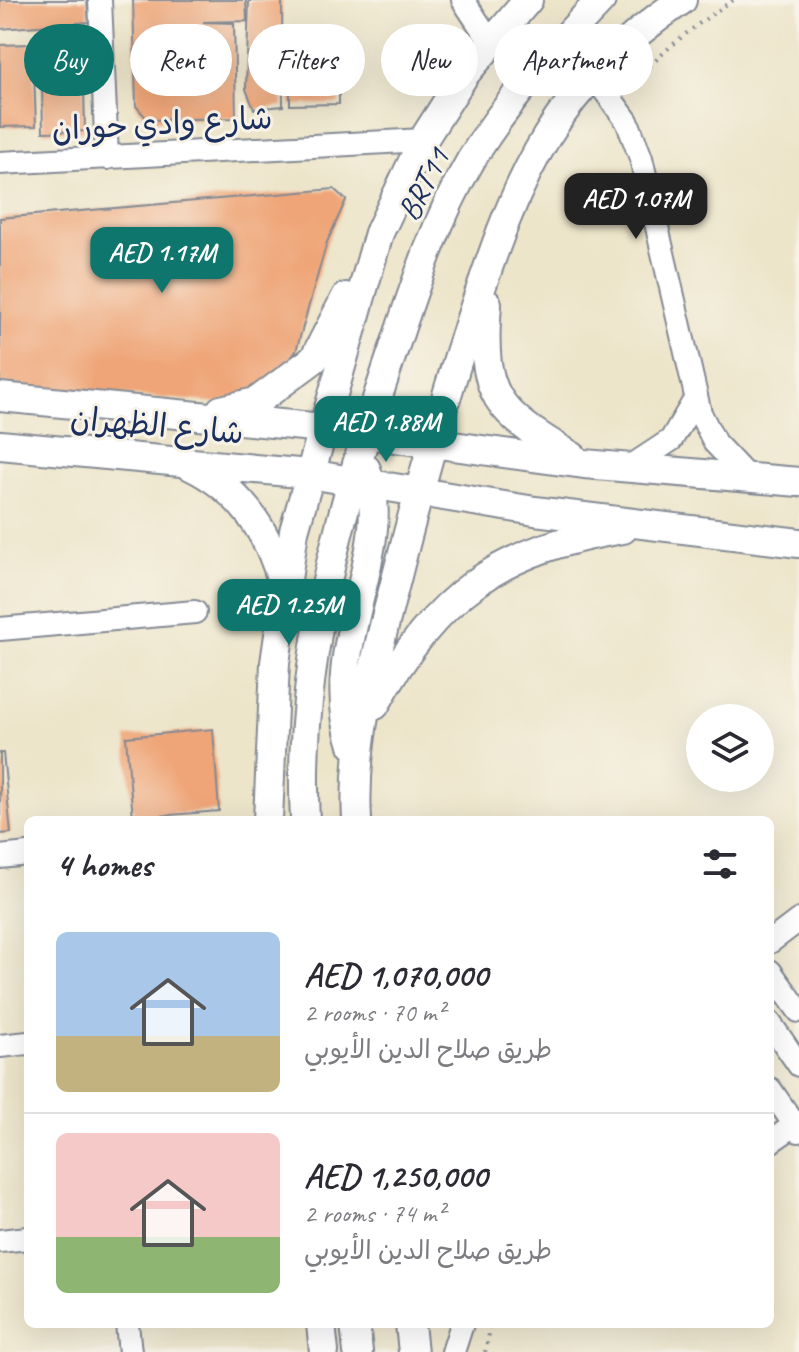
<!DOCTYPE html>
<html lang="en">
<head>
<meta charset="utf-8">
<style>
	:root { --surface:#fff; --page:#f7f7f7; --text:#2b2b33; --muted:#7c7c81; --line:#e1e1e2; --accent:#0f766e }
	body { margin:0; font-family:Caveat,"Playpen Sans Arabic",sans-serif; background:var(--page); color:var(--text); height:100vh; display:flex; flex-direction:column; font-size:30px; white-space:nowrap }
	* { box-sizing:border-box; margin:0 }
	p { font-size:26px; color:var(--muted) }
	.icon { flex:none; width:44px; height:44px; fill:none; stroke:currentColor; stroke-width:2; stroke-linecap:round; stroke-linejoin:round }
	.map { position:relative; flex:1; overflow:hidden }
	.details { position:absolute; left:24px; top:816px; width:750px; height:512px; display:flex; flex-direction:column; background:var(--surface); border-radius:12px; box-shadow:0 8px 32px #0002 }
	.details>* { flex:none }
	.guide { position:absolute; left:24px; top:24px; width:752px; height:72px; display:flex; gap:16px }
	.buttons { position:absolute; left:686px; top:704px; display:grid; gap:16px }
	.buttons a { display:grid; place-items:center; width:88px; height:88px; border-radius:50%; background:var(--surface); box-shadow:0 8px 32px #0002; font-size:40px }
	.price { position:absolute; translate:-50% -68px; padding:0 18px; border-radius:16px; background:var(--accent); color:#fff; font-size:26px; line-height:52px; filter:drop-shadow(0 2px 4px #0008) }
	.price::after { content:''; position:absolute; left:50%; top:48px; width:24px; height:18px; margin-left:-12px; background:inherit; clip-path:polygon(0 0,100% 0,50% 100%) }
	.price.current { background:#222; color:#fff }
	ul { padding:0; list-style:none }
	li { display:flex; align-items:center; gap:24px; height:200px; padding:0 32px }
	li+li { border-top:2px solid var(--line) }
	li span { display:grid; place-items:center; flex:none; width:224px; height:160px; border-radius:12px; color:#555 }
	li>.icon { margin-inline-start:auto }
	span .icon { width:96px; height:96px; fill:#fffc; stroke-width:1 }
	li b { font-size:34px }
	h2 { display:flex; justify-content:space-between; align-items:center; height:96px; padding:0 32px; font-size:34px }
	.chip { padding:0 28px; border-radius:36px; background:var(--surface); box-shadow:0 8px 32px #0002; font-size:28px; line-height:72px }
	.chip.current { background:var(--accent); color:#fff }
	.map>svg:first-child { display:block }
	.building { fill:#efa577 }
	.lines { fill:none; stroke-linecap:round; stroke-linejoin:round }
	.minor-casing { stroke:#848a94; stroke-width:26 }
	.major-casing { stroke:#848a94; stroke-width:32 }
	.path { stroke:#848a94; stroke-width:4; stroke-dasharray:2 6; stroke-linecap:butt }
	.minor { stroke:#fff; stroke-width:22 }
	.major { stroke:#fff; stroke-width:28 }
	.labels { text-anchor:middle; stroke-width:6; stroke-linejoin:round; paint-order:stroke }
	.street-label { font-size:32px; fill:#1b2f5e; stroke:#f7f3e8 }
</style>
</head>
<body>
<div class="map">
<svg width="799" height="1352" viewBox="0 0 799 1352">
	<rect width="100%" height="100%" fill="#f7f3e8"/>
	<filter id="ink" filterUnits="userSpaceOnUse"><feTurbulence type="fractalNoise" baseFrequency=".0125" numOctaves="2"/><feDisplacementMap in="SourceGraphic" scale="16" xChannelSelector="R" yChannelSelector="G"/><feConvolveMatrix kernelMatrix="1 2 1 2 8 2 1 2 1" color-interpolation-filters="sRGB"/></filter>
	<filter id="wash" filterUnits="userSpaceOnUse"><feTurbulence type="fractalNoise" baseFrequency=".006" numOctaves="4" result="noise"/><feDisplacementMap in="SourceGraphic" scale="32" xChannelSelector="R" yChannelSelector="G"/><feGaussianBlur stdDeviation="1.8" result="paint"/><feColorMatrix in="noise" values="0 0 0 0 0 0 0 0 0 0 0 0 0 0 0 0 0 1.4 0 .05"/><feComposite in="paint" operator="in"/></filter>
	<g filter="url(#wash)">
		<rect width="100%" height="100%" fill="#ede5ca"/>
		<g id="blocks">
			<path class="building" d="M 0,0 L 87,0 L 89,22 L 0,29 Z
				M 133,0 L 246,0 L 247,21 L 203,22 L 234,23 L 236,118 L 148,120 L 136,106 Z
				M 282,0 L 283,106 L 254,109 L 246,89 L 249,1 Z
				M 41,42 L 83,42 L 85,131 L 43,132 Z
				M 33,44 L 36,126 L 0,127 L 0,45 Z
				M 339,79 L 339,104 L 290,105 L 290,82 Z
				M 334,189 L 346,200 L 327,242 L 296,351 L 278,376 L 257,390 L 218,403 L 0,384 L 0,218 Z
				M 213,729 L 219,811 L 133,818 L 126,737 Z
				M 0,753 L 3,753 L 11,833 L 0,834 Z"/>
		</g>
	</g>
	<g filter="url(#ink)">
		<use href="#blocks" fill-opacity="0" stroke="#848a94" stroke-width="2"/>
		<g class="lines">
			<defs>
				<path id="minor" d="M 100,0 L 107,158
					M 463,0 L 490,41
					M 593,75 L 627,121 L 641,158 L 700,413 L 715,443 L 748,478
					M 0,163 L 423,140
					M 630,467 L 671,440 L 696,398
					M 0,629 L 195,612
					M 0,857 L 28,854
					M 770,942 L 799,920
					M 770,971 L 799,1011
					M 770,1023 L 799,1065
					M 0,1046 L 28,1043
					M 770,1089 L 799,1131
					M 770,1142 L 799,1122
					M 0,1241 L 28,1238
					M 127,1324 L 130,1352
					M 453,1352 L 462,1324"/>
				<path id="major" d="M 487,304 C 480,397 496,411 573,457
					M 0,397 L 323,428 L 584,464 L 799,482
					M 221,410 L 256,402 L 314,359 L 346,297
					M 0,445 L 309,474 L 535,511 L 799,543
					M 189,465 C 240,489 269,532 283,585
					M 375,705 C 436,595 499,549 623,529
					M 353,745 C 319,647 398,548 366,469
					M 268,820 L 275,663 L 294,531 L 379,233 L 423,140 L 465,74 L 528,0
					M 305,820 C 296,661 344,494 395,345 C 416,282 437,218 471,160 C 506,102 554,49 601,0
					M 357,820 C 352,733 379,648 400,564 C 422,478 446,394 474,309 C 494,249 514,190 547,136 C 581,81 629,36 682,0
					M 321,1324 L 324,1352
					M 355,1324 L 358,1352
					M 410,1324 L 413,1352"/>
			</defs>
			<use href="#minor" class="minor-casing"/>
			<use href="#major" class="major-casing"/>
			<path class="path" d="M 629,90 C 658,53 694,26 733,0
				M 485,1352 L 491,1324"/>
			<use href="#minor" class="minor"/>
			<use href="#major" class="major"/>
		</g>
	</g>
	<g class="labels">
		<g class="street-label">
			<text transform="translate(162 123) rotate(-3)" y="11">شارع وادي حوران</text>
			<text transform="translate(423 184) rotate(-63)" y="11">BRT11</text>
			<text transform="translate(157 425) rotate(5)" y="11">شارع الظهران</text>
		</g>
	</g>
</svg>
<div class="buttons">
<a><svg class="icon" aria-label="layers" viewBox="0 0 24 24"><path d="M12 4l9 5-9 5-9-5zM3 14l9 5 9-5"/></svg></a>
</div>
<b class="price current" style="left:636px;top:241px">AED 1.07M</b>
<b class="price" style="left:162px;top:295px">AED 1.17M</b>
<b class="price" style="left:386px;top:464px">AED 1.88M</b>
<b class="price" style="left:289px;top:647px">AED 1.25M</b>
<div class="guide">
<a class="chip current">Buy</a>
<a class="chip">Rent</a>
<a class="chip">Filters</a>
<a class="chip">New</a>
<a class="chip">Apartment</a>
</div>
<section class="details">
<h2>4 homes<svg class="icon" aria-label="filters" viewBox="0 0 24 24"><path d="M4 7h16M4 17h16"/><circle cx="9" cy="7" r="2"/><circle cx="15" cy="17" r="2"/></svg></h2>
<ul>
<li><span style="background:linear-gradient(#a9c7e8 65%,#c2b280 0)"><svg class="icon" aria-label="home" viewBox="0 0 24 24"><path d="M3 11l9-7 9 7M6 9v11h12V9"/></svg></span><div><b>AED 1,070,000</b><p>2 rooms · 70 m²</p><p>طريق صلاح الدين الأيوبي</p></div></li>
<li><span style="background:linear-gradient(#f6c9c9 65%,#8fb573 0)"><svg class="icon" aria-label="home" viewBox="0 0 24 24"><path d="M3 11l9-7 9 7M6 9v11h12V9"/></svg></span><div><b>AED 1,250,000</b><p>2 rooms · 74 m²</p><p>طريق صلاح الدين الأيوبي</p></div></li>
</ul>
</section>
</div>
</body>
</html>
